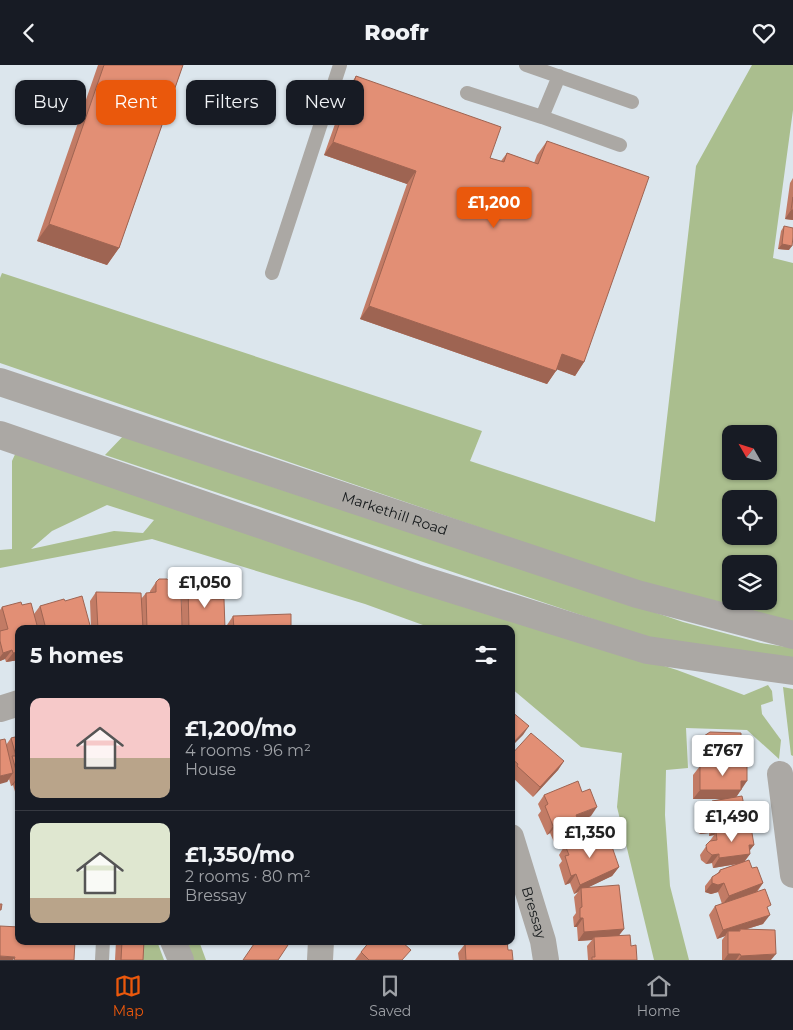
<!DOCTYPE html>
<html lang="en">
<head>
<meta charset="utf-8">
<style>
	:root { --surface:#171b24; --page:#242831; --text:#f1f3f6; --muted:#9ea1a6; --line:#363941; --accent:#ea580c }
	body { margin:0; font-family:Montserrat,sans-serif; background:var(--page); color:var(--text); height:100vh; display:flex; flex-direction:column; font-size:19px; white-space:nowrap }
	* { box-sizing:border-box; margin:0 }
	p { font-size:16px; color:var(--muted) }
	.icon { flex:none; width:28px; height:28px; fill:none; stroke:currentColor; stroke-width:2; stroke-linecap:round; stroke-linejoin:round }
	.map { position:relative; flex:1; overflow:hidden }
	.details { position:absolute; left:15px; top:560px; width:500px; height:320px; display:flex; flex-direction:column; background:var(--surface); border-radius:10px; box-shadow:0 1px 4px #0004 }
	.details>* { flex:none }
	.top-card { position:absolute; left:15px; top:15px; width:500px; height:45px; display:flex; gap:10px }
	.needle { width:32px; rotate:309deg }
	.controls { position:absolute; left:722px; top:360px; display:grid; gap:10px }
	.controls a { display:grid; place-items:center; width:55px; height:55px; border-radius:10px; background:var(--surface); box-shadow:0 1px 4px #0004; font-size:25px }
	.price { position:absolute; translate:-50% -42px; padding:0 11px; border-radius:5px; background:#fff; color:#222; font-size:16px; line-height:32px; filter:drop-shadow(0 1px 2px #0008) }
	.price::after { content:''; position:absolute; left:50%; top:30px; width:15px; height:11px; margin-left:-8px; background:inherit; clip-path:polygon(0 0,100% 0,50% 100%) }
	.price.active { background:var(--accent); color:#fff }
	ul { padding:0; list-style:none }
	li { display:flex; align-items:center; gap:15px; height:125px; padding:0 15px }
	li+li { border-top:1px solid var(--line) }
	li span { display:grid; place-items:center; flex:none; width:140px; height:100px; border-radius:10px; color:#555 }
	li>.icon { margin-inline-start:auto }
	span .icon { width:60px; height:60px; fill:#fffc; stroke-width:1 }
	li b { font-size:21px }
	h2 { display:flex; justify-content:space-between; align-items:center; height:60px; padding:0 15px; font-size:21px }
	.tag { padding:0 18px; border-radius:10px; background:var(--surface); box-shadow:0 1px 4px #0004; font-size:18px; line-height:45px }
	.tag.active { background:var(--accent); color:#fff }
	header { display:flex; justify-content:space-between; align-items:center; height:65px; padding:0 15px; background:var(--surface); font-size:22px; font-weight:800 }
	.tab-bar { display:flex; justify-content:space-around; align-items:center; height:70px; border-top:1px solid var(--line); background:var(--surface); font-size:14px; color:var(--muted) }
	.tab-bar a { display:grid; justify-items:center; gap:2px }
	.tab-bar .active { color:var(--accent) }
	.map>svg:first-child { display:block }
	.green { fill:#aabe8e; fill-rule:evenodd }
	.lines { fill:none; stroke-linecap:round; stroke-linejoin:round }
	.service { stroke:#aba8a4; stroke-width:14 }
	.minor { stroke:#aba8a4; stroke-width:26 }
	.tertiary { stroke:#aba8a4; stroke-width:28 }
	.wall { fill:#c27b65 }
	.shaded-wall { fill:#9e6452 }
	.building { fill:#e28f75; stroke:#9e6452 }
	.labels { text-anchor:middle; stroke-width:4; stroke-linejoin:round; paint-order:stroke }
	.street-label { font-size:14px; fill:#131719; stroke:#e9f3fa }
</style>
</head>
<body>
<header><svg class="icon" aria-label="back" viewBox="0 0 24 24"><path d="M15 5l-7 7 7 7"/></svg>Roofr<svg class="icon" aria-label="heart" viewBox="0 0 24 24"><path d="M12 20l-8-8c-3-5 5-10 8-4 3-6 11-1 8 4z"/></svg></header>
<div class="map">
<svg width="793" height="895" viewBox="0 0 793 895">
	<rect width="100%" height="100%" fill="#dce6ed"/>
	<path class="green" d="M 752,0 L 793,0 L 793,45 L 773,193 L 793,198 L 793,557 L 662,525 L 0,298 L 0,213 L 2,208 L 482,366 L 470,396 L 655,457 L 696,101 ZM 731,369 L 769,369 L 769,406 L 731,406 ZM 731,434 L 769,434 L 769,471 L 731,471 ZM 731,499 L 769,499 L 769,536 L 731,536 Z
		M 127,367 L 683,557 L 761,578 L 793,583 L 793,597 L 649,573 L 105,390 Z
		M 17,385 L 507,552 L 677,605 L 744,630 L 768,620 L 772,626 L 773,636 L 761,640 L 762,649 L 781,675 L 779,694 L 747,665 L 686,663 L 688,703 L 666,705 L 665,750 L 670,821 L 689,895 L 654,895 L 617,742 L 622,688 L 581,682 L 511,623 L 511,564 L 434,564 L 365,539 L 152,474 L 0,503 L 0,485 L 12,484 L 12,396 ZM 107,440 L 154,455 L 143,468 L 114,466 L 31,484 L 52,466 Z
		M 783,622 L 793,624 L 793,691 L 791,690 Z
		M 138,876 L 157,876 L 164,895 L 137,895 Z
		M 186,876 L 199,876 L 206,895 L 194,895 Z"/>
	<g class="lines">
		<path class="service" d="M 526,0 L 632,37
			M 559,11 L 542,52 L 620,80
			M 467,28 L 542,52
			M 272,208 L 340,0
			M 102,895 L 103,876"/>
		<g class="minor">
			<path d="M 0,644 L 19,638"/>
			<path d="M 780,709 L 793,810"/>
			<path id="s1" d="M 511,772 L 543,876 L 546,895"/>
			<path d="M 173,876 L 181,895"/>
			<path d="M 320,895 L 321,876"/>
		</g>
		<g class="tertiary">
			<path id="s2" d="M 0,317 L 637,529 L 793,570"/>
			<path d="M 0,370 L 416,513 L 647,585 L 793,606"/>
		</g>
	</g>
	<path class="wall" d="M 98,0 L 183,0 L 119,183 L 107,200 L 37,176 Z
		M 356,11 L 490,93 L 501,96 L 507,88 L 534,98 L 537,90 L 547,76 L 584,297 L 575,311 L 557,304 L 547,319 L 360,254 L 407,119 L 324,90 L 347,25 Z
		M 793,113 L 793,155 L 785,154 L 790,118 Z
		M 784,161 L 789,185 L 778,184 L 781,166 Z
		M 156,517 L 169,527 L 182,563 L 181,564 L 19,564 L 19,595 L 6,597 L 5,594 L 0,596 L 0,545 L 2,542 L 22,540 L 34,549 L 40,541 L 65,536 L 91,563 L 90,536 L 96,527 L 141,534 L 146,528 L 150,528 L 150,526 Z
		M 188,521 L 212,534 L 225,564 L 182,564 L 182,530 Z
		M 233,551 L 291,564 L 227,564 L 227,560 Z
		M 19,671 L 19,731 L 16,730 L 13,720 L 11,721 L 9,714 L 7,717 L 6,680 L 11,673 Z
		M 701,673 L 741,677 L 742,699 L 741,724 L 736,732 L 744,740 L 751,757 L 746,763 L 754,780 L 749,786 L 750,789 L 745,796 L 752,803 L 763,818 L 757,827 L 768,844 L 763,859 L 747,864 L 771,895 L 722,895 L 722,875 L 725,871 L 717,874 L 709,850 L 715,841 L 722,839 L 718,827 L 711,829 L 705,827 L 705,821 L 712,812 L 717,809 L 720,805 L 737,799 L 713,803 L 712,798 L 706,799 L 701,795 L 700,790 L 714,770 L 709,771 L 709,768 L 700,769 L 696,766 L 696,761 L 706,747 L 705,745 L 712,736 L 722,734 L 693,734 L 693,710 L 700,701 L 703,701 L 703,690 L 698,690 L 694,682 Z
		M 511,690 L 564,696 L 558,705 L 533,732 L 511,711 Z
		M 544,730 L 591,751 L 578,756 L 580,759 L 574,769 L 554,777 L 550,768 L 547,770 L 538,750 L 541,746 L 538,739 Z
		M 565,780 L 589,782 L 619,802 L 612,811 L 588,822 L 624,864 L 619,870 L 631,881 L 637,895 L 588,895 L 587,881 L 592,875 L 578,876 L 577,862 L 574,862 L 573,852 L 576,848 L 574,832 L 578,827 L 574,829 L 570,818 L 565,820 L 559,800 L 562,796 L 559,790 Z
		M 116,876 L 144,876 L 143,895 L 115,895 Z
		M 468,876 L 507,876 L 508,885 L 513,895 L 459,895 L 458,888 L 465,879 L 468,879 Z
		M 361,887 L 404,895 L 355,895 Z"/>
	<path class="shaded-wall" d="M 333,77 L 416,106 L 407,119 L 324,90 Z
		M 791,145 L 793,145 L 793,155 L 785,154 Z
		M 49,159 L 119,183 L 107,200 L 37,176 Z
		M 782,179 L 792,181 L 789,185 L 778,184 Z
		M 369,241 L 556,306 L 547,319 L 360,254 Z
		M 562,289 L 584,297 L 575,311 L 553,303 Z
		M 12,585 L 5,594 L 0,596 L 0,592 L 3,588 Z
		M 19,587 L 19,595 L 6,597 L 13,588 Z
		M 529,661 L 523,670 L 511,682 L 511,680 Z
		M 705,681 L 710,681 L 703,690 L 698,690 Z
		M 709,693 L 746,693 L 740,702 L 709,701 L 709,699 L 706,702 L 703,702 Z
		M 564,696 L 558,705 L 533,732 L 540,722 Z
		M 13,708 L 7,717 L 0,719 L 0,711 Z
		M 19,711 L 13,720 L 11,721 L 18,712 Z
		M 741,716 L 747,716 L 735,734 L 693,734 L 700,725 Z
		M 597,742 L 591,751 L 570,760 L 576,750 Z
		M 751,757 L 744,766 L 716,767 L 714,770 L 709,771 L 715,762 Z
		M 557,759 L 550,768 L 547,770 L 553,761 Z
		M 580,759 L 574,769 L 554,777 L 560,768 Z
		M 715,759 L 709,768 L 700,769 L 707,760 Z
		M 749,780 L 754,780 L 747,789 Z
		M 719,789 L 712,798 L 706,799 L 712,790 Z
		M 750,789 L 743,798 L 713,803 L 719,793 Z
		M 619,802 L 612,811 L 581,826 L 581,823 L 578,827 L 574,829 L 580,820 Z
		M 576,809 L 570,818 L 565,820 L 571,811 Z
		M 712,818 L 724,818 L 718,827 L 711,829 L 705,827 Z
		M 763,818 L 756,827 L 722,840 L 729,831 Z
		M 770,850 L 763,859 L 740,866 L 740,864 L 738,867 L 728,866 L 725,871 L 717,874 L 723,865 Z
		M 580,853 L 583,853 L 577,862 L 574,862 Z
		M 624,864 L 617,873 L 594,872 L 592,875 L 578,876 L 584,867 Z
		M 472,876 L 498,876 L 468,881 Z
		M 728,889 L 740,889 L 736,895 L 724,895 Z
		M 776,889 L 771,895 L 738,895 L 741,891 Z
		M 0,891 L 15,892 L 13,895 L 0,895 Z"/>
	<path class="building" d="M 104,0 L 183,0 L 119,183 L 49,159 Z
		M 356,11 L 501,62 L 490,93 L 504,97 L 507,88 L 538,99 L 547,76 L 649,112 L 584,297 L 562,289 L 556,306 L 369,241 L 416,106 L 333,77 Z
		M 793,132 L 793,145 L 791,145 Z
		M 784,161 L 793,163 L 793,172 L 792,181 L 782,179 Z
		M 159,514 L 167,514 L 169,516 L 169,527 L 181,526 L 182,563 L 147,564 L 146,528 L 156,527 L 156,517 Z
		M 212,520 L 212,534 L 224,534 L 225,564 L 189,564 L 188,521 Z
		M 96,527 L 141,528 L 143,564 L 98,564 Z
		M 82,531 L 91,564 L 46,564 L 40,541 L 64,534 L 65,536 Z
		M 21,537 L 22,540 L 31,538 L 38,564 L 19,564 L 19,587 L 13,588 L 12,585 L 3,588 L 0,576 L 0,566 L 8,564 L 2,542 Z
		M 291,549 L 291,564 L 234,564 L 233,551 Z
		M 511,646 L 529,661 L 511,680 Z
		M 710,667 L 741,668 L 741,677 L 747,677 L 746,693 L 709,693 L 710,681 L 705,681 L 701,673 Z
		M 531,668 L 564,696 L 540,722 L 517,701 L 518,699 L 511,693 L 511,690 Z
		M 19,671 L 19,711 L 18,712 L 12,691 L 16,691 L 11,673 Z
		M 5,674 L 13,708 L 0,711 L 0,675 Z
		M 709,699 L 747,700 L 747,716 L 741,716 L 741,725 L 700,725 L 700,701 L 709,701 Z
		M 578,716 L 582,727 L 590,724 L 597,742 L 576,750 L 580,759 L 560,768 L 557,759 L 553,761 L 545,741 L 548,739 L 544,730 Z
		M 742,731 L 744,740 L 748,739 L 751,757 L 715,762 L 715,759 L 707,760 L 703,757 L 702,752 L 705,748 L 713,746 L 712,736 Z
		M 751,762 L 754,780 L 749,780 L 750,789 L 719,793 L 719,789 L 712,790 L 707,786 L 706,780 L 710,776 L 717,775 L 716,767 Z
		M 585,772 L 589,782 L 609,773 L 619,802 L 580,820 L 576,809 L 571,811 L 565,791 L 569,790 L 565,780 Z
		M 749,795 L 752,803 L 757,802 L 763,818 L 729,831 L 724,818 L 718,820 L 712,818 L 712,812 L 720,807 L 720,805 Z
		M 619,820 L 624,864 L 584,867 L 583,853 L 580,853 L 580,843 L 582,842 L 581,823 Z
		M 765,824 L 771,840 L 767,842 L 770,850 L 723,865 L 715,841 Z
		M 0,839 L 2,839 L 1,845 L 0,845 Z
		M 0,861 L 19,862 L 19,876 L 75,876 L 74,895 L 14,895 L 15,892 L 0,891 Z
		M 740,864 L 775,865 L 776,889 L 741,891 L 740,889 L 728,889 L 728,866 L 740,866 Z
		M 630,870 L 631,881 L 636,880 L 637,895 L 592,895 L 592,892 L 595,892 L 594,872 Z
		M 122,876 L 144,876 L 143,895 L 121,895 Z
		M 256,876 L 283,876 L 288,880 L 278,895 L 243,895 Z
		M 370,876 L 401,876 L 411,885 L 402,895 L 369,895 L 361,887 Z
		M 494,876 L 507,876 L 508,885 L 512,885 L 513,895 L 466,895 L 465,879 Z"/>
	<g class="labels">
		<g class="street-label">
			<text dy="5" stroke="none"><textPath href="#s2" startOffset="416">Markethill Road</textPath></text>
			<text dy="5" stroke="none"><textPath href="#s1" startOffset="79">Bressay</textPath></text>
		</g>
	</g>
</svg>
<div class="controls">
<a><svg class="needle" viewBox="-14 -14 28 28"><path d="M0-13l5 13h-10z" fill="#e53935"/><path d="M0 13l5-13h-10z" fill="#9ea1a6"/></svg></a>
<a><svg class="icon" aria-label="locate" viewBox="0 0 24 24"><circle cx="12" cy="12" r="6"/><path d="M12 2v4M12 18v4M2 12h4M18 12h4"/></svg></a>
<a><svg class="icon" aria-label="layers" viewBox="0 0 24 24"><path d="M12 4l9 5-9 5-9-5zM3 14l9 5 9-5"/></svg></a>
</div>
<b class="price active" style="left:494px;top:164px">£1,200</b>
<b class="price" style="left:205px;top:544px">£1,050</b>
<b class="price" style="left:723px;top:712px">£767</b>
<b class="price" style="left:732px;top:778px">£1,490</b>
<b class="price" style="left:590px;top:794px">£1,350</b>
<div class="top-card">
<a class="tag">Buy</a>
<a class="tag active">Rent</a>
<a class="tag">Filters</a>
<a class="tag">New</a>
</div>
<section class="details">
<h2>5 homes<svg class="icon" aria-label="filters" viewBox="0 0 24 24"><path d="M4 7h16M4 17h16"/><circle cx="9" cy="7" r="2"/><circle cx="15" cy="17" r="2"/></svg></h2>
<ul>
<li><span style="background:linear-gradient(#f6c9c9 60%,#b9a48a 0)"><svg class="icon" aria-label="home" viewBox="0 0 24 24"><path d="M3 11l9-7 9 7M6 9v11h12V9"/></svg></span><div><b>£1,200/mo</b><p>4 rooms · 96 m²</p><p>House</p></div></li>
<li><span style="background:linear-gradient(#dfe7d0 75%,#b9a48a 0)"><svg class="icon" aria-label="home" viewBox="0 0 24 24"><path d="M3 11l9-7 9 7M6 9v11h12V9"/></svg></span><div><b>£1,350/mo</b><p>2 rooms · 80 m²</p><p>Bressay</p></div></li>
</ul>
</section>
</div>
<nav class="tab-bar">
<a class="active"><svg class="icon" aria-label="map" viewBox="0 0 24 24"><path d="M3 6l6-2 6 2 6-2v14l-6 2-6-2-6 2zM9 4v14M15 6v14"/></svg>Map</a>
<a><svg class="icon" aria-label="saved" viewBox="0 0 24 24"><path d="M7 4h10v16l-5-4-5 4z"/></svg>Saved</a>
<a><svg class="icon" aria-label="home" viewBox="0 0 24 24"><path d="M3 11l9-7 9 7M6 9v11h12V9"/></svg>Home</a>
</nav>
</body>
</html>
